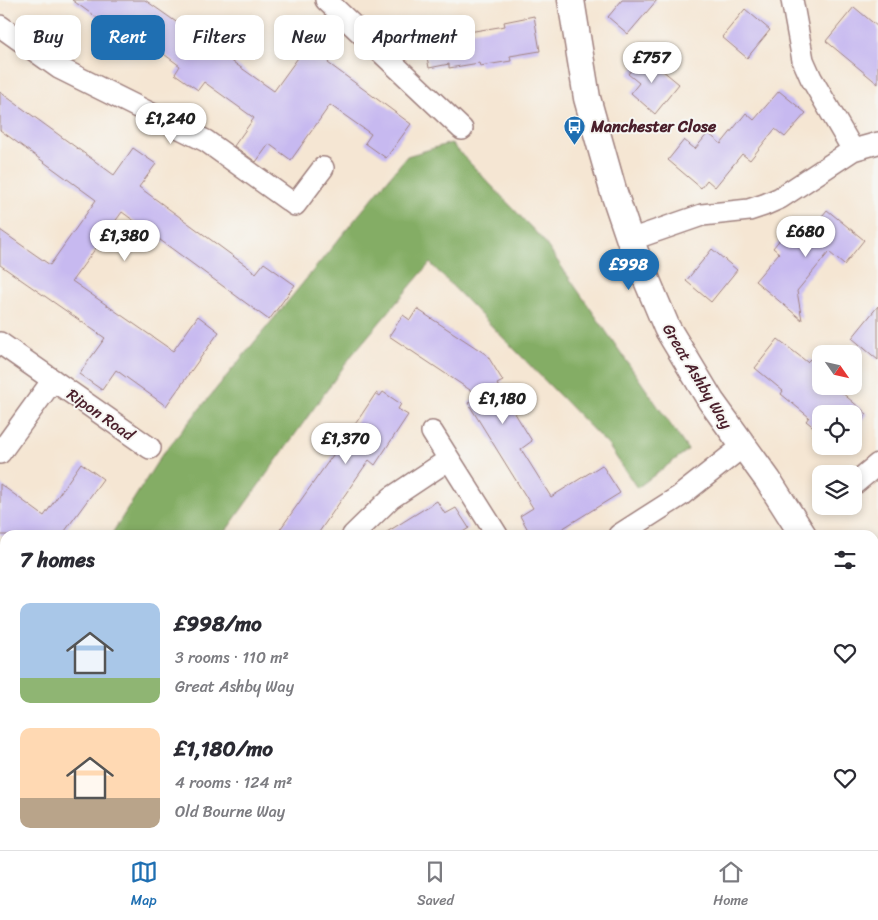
<!DOCTYPE html>
<html lang="en">
<head>
<meta charset="utf-8">
<style>
	:root { --surface:#fff; --page:#f2f2f3; --text:#2b2b33; --muted:#7c7c81; --line:#e1e1e2; --accent:#1f6fb2 }
	body { margin:0; font-family:Sriracha,sans-serif; background:var(--page); color:var(--text); height:100vh; display:flex; flex-direction:column; font-size:19px; white-space:nowrap }
	* { box-sizing:border-box; margin:0 }
	p { font-size:16px; color:var(--muted) }
	.icon { flex:none; width:28px; height:28px; fill:none; stroke:currentColor; stroke-width:2; stroke-linecap:round; stroke-linejoin:round }
	.map { position:relative; flex:1; overflow:hidden }
	.side { position:absolute; left:0px; top:530px; width:879px; height:320px; display:flex; flex-direction:column; background:var(--surface); border-radius:15px 15px 0 0; box-shadow:0 2px 8px #0003 }
	.side>* { flex:none }
	.banner { position:absolute; left:15px; top:15px; width:500px; height:45px; display:flex; gap:10px }
	.needle { width:32px; rotate:124deg }
	.tools { position:absolute; left:812px; top:345px; display:grid; gap:10px }
	.tools a { display:grid; place-items:center; width:50px; height:50px; border-radius:10px; background:var(--surface); box-shadow:0 2px 8px #0003; font-size:25px }
	.price { position:absolute; translate:-50% -42px; padding:0 11px; border-radius:18px; background:#fff; color:#222; font-size:16px; line-height:32px; filter:drop-shadow(0 1px 2px #0008) }
	.price::after { content:''; position:absolute; left:50%; top:30px; width:15px; height:11px; margin-left:-8px; background:inherit; clip-path:polygon(0 0,100% 0,50% 100%) }
	.price.selected { background:var(--accent); color:#fff }
	ul { padding:0; list-style:none }
	li { display:flex; align-items:center; gap:15px; height:125px; padding:0 20px }
	li span { display:grid; place-items:center; flex:none; width:140px; height:100px; border-radius:10px; color:#555 }
	li>.icon { margin-inline-start:auto }
	span .icon { width:60px; height:60px; fill:#fffc; stroke-width:1 }
	li b { font-size:21px }
	h2 { display:flex; justify-content:space-between; align-items:center; height:60px; padding:0 20px; font-size:21px }
	.chip { padding:0 18px; border-radius:10px; background:var(--surface); box-shadow:0 2px 8px #0003; font-size:18px; line-height:45px }
	.chip.selected { background:var(--accent); color:#fff }
	.tab-bar { display:flex; justify-content:space-around; align-items:center; height:70px; border-top:1px solid var(--line); background:var(--surface); font-size:14px; color:var(--muted) }
	.tab-bar a { display:grid; justify-items:center; gap:2px }
	.tab-bar .selected { color:var(--accent) }
	.map>svg:first-child { display:block }
	.green { fill:#a5c973; stroke:#78744f }
	.forest { fill:#84ad65; stroke:#676648 }
	.building { fill:#c7b9f0 }
	.lines { fill:none; stroke-linecap:round; stroke-linejoin:round }
	.minor-casing { stroke:#a0827f; stroke-width:24 }
	.tertiary-casing { stroke:#a0827f; stroke-width:29 }
	.minor { stroke:#fff; stroke-width:21 }
	.tertiary { stroke:#fff; stroke-width:26 }
	.labels { text-anchor:middle; stroke-width:4; stroke-linejoin:round; paint-order:stroke }
	.poi-label { font-size:16px; font-weight:bold; fill:#4a1f2b; stroke:#f6f6f2; text-anchor:start }
	.street-label { font-size:16px; fill:#4a1f2b; stroke:#f6f6f2 }
</style>
</head>
<body>
<div class="map">
<svg width="878" height="850" viewBox="0 0 878 850">
	<rect width="100%" height="100%" fill="#f6f6f2"/>
	<filter id="ink" filterUnits="userSpaceOnUse"><feTurbulence type="fractalNoise" baseFrequency=".02" numOctaves="2"/><feDisplacementMap in="SourceGraphic" scale="10" xChannelSelector="R" yChannelSelector="G"/><feConvolveMatrix kernelMatrix="1 2 1 2 8 2 1 2 1" color-interpolation-filters="sRGB"/></filter>
	<filter id="wash" filterUnits="userSpaceOnUse"><feTurbulence type="fractalNoise" baseFrequency=".0096" numOctaves="4" result="noise"/><feDisplacementMap in="SourceGraphic" scale="20" xChannelSelector="R" yChannelSelector="G"/><feGaussianBlur stdDeviation="1.12" result="paint"/><feColorMatrix in="noise" values="0 0 0 0 0 0 0 0 0 0 0 0 0 0 0 0 0 1.4 0 .05"/><feComposite in="paint" operator="in"/></filter>
	<g filter="url(#wash)">
		<rect width="100%" height="100%" fill="#f5e6d3"/>
		<path class="green" d="M 5,696 L 5,845 L 247,845 L 253,850 L 0,850 L 0,703 Z"/>
		<path class="forest" d="M 451,143 L 543,240 L 688,450 L 637,488 L 608,445 L 430,263 L 352,355 L 223,535 L 111,535 L 161,456 L 407,156 Z
			M 247,845 L 392,845 L 396,850 L 253,850 Z"/>
		<g id="blocks">
			<path class="building" d="M 72,0 L 145,0 L 274,91 L 313,37 L 335,53 L 328,63 L 411,124 L 386,158 L 365,143 L 371,134 L 330,105 L 291,160 L 269,144 L 256,162 L 234,146 L 254,118 L 204,82 L 198,90 L 175,74 L 180,66 L 157,49 L 130,30 L 125,38 Z
				M 622,0 L 657,0 L 628,34 L 608,17 Z
				M 854,7 L 878,27 L 878,84 L 826,41 Z
				M 745,9 L 770,30 L 747,58 L 722,37 Z
				M 534,16 L 540,51 L 510,56 L 511,61 L 480,66 L 479,63 L 449,68 L 449,64 L 429,68 L 423,34 L 443,31 L 444,36 L 505,26 L 504,22 Z
				M 644,55 L 679,84 L 655,114 L 631,93 L 639,83 L 628,74 Z
				M 779,91 L 806,113 L 785,137 L 775,129 L 750,160 L 742,154 L 715,187 L 707,180 L 701,188 L 668,160 L 684,140 L 695,149 L 708,133 L 721,144 L 746,113 L 754,120 Z
				M 0,92 L 114,175 L 133,148 L 156,164 L 139,187 L 256,273 L 264,263 L 295,285 L 269,320 L 122,212 L 72,281 L 173,351 L 198,316 L 219,332 L 166,406 L 116,370 L 102,390 L 79,374 L 105,338 L 0,265 L 0,230 L 50,265 L 96,200 L 0,130 Z
				M 827,210 L 864,240 L 844,265 L 829,252 L 797,291 L 802,320 L 755,281 L 779,253 L 773,248 L 790,227 L 804,238 Z
				M 712,249 L 737,270 L 711,302 L 686,281 Z
				M 878,306 L 878,360 L 852,338 Z
				M 417,309 L 487,355 L 503,381 L 497,384 L 532,441 L 521,449 L 551,497 L 602,465 L 620,493 L 552,535 L 531,535 L 520,516 L 533,508 L 468,403 L 479,396 L 389,336 L 403,315 L 410,320 Z
				M 778,339 L 807,362 L 810,359 L 821,368 L 821,386 L 834,386 L 867,414 L 854,430 L 854,414 L 821,414 L 821,433 L 806,421 L 809,417 L 781,394 L 783,391 L 755,368 Z
				M 383,392 L 401,404 L 398,409 L 408,415 L 375,465 L 369,460 L 317,535 L 276,535 L 343,441 L 338,430 L 352,429 L 376,393 L 380,396 Z
				M 81,463 L 103,479 L 65,531 L 71,535 L 0,535 L 0,484 L 44,516 Z
				M 437,501 L 445,514 L 456,508 L 469,528 L 458,535 L 382,535 Z"/>
		</g>
	</g>
	<g filter="url(#ink)">
		<use href="#blocks" fill-opacity="0" stroke="#a0827f" stroke-width="1"/>
		<g class="lines">
			<defs>
				<path id="minor" d="M 326,0 L 462,129
					M 792,0 L 803,60 L 811,78 L 853,150
					M 0,26 L 59,68 L 206,141 L 295,205 L 323,168
					M 630,240 L 702,215 L 749,210 L 764,205 L 780,198 L 853,150 L 878,143
					M 0,343 L 150,448
					M 432,432 L 497,535
					M 0,453 L 53,380
					M 854,484 L 878,464
					M 353,535 L 391,498 L 448,460
					M 619,535 L 680,496 L 742,447"/>
				<path id="tertiary" d="M 571,0 L 587,98 L 613,190 L 630,240 L 667,328 L 711,401 L 768,480 L 803,535
					M 874,700 L 878,719"/>
			</defs>
			<use href="#minor" class="minor-casing"/>
			<use href="#tertiary" class="tertiary-casing"/>
			<use href="#minor" class="minor"/>
			<use href="#tertiary" class="tertiary"/>
		</g>
	</g>
	<defs>
		<symbol id="bus-pin" viewBox="-11 -11 22 30"><path d="M0 17L-7.5 6A9.5 9.5 0 1 1 7.5 6Z" fill="#1f6fb2" stroke="#f6f6f2"/><path d="M-5-6H5V4H4V6H2V4H-2V6H-4V4H-5ZM-3.5-4V0h7V-4ZM-3.5 1.2v1.5H-2V1.2ZM2 1.2v1.5H3.5V1.2Z" fill="#fff"/></symbol>
	</defs>
	<g fill-rule="evenodd">
		<use href="#bus-pin" x="562" y="114" width="25" height="34"/>
	</g>
	<g class="labels">
		<g class="poi-label">
			<text x="591" y="132">Manchester Close</text>
		</g>
		<g class="street-label">
			<text transform="translate(698 376) rotate(59)" y="6">Great Ashby Way</text>
			<text transform="translate(101 414) rotate(35)" y="6">Ripon Road</text>
		</g>
	</g>
</svg>
<div class="tools">
<a><svg class="needle" viewBox="-14 -14 28 28"><path d="M0-13l5 13h-10z" fill="#e53935"/><path d="M0 13l5-13h-10z" fill="#7c7c81"/></svg></a>
<a><svg class="icon" aria-label="locate" viewBox="0 0 24 24"><circle cx="12" cy="12" r="6"/><path d="M12 2v4M12 18v4M2 12h4M18 12h4"/></svg></a>
<a><svg class="icon" aria-label="layers" viewBox="0 0 24 24"><path d="M12 4l9 5-9 5-9-5zM3 14l9 5 9-5"/></svg></a>
</div>
<b class="price" style="left:652px;top:84px">£757</b>
<b class="price" style="left:171px;top:145px">£1,240</b>
<b class="price" style="left:806px;top:258px">£680</b>
<b class="price" style="left:125px;top:262px">£1,380</b>
<b class="price selected" style="left:629px;top:291px">£998</b>
<b class="price" style="left:503px;top:425px">£1,180</b>
<b class="price" style="left:346px;top:465px">£1,370</b>
<div class="banner">
<a class="chip">Buy</a>
<a class="chip selected">Rent</a>
<a class="chip">Filters</a>
<a class="chip">New</a>
<a class="chip">Apartment</a>
</div>
<section class="side">
<h2>7 homes<svg class="icon" aria-label="filters" viewBox="0 0 24 24"><path d="M4 7h16M4 17h16"/><circle cx="9" cy="7" r="2"/><circle cx="15" cy="17" r="2"/></svg></h2>
<ul>
<li><span style="background:linear-gradient(#a9c7e8 75%,#8fb573 0)"><svg class="icon" aria-label="home" viewBox="0 0 24 24"><path d="M3 11l9-7 9 7M6 9v11h12V9"/></svg></span><div><b>£998/mo</b><p>3 rooms · 110 m²</p><p>Great Ashby Way</p></div><svg class="icon" aria-label="heart" viewBox="0 0 24 24"><path d="M12 20l-8-8c-3-5 5-10 8-4 3-6 11-1 8 4z"/></svg></li>
<li><span style="background:linear-gradient(#ffd9b3 70%,#b9a48a 0)"><svg class="icon" aria-label="home" viewBox="0 0 24 24"><path d="M3 11l9-7 9 7M6 9v11h12V9"/></svg></span><div><b>£1,180/mo</b><p>4 rooms · 124 m²</p><p>Old Bourne Way</p></div><svg class="icon" aria-label="heart" viewBox="0 0 24 24"><path d="M12 20l-8-8c-3-5 5-10 8-4 3-6 11-1 8 4z"/></svg></li>
</ul>
</section>
</div>
<nav class="tab-bar">
<a class="selected"><svg class="icon" aria-label="map" viewBox="0 0 24 24"><path d="M3 6l6-2 6 2 6-2v14l-6 2-6-2-6 2zM9 4v14M15 6v14"/></svg>Map</a>
<a><svg class="icon" aria-label="saved" viewBox="0 0 24 24"><path d="M7 4h10v16l-5-4-5 4z"/></svg>Saved</a>
<a><svg class="icon" aria-label="home" viewBox="0 0 24 24"><path d="M3 11l9-7 9 7M6 9v11h12V9"/></svg>Home</a>
</nav>
</body>
</html>
